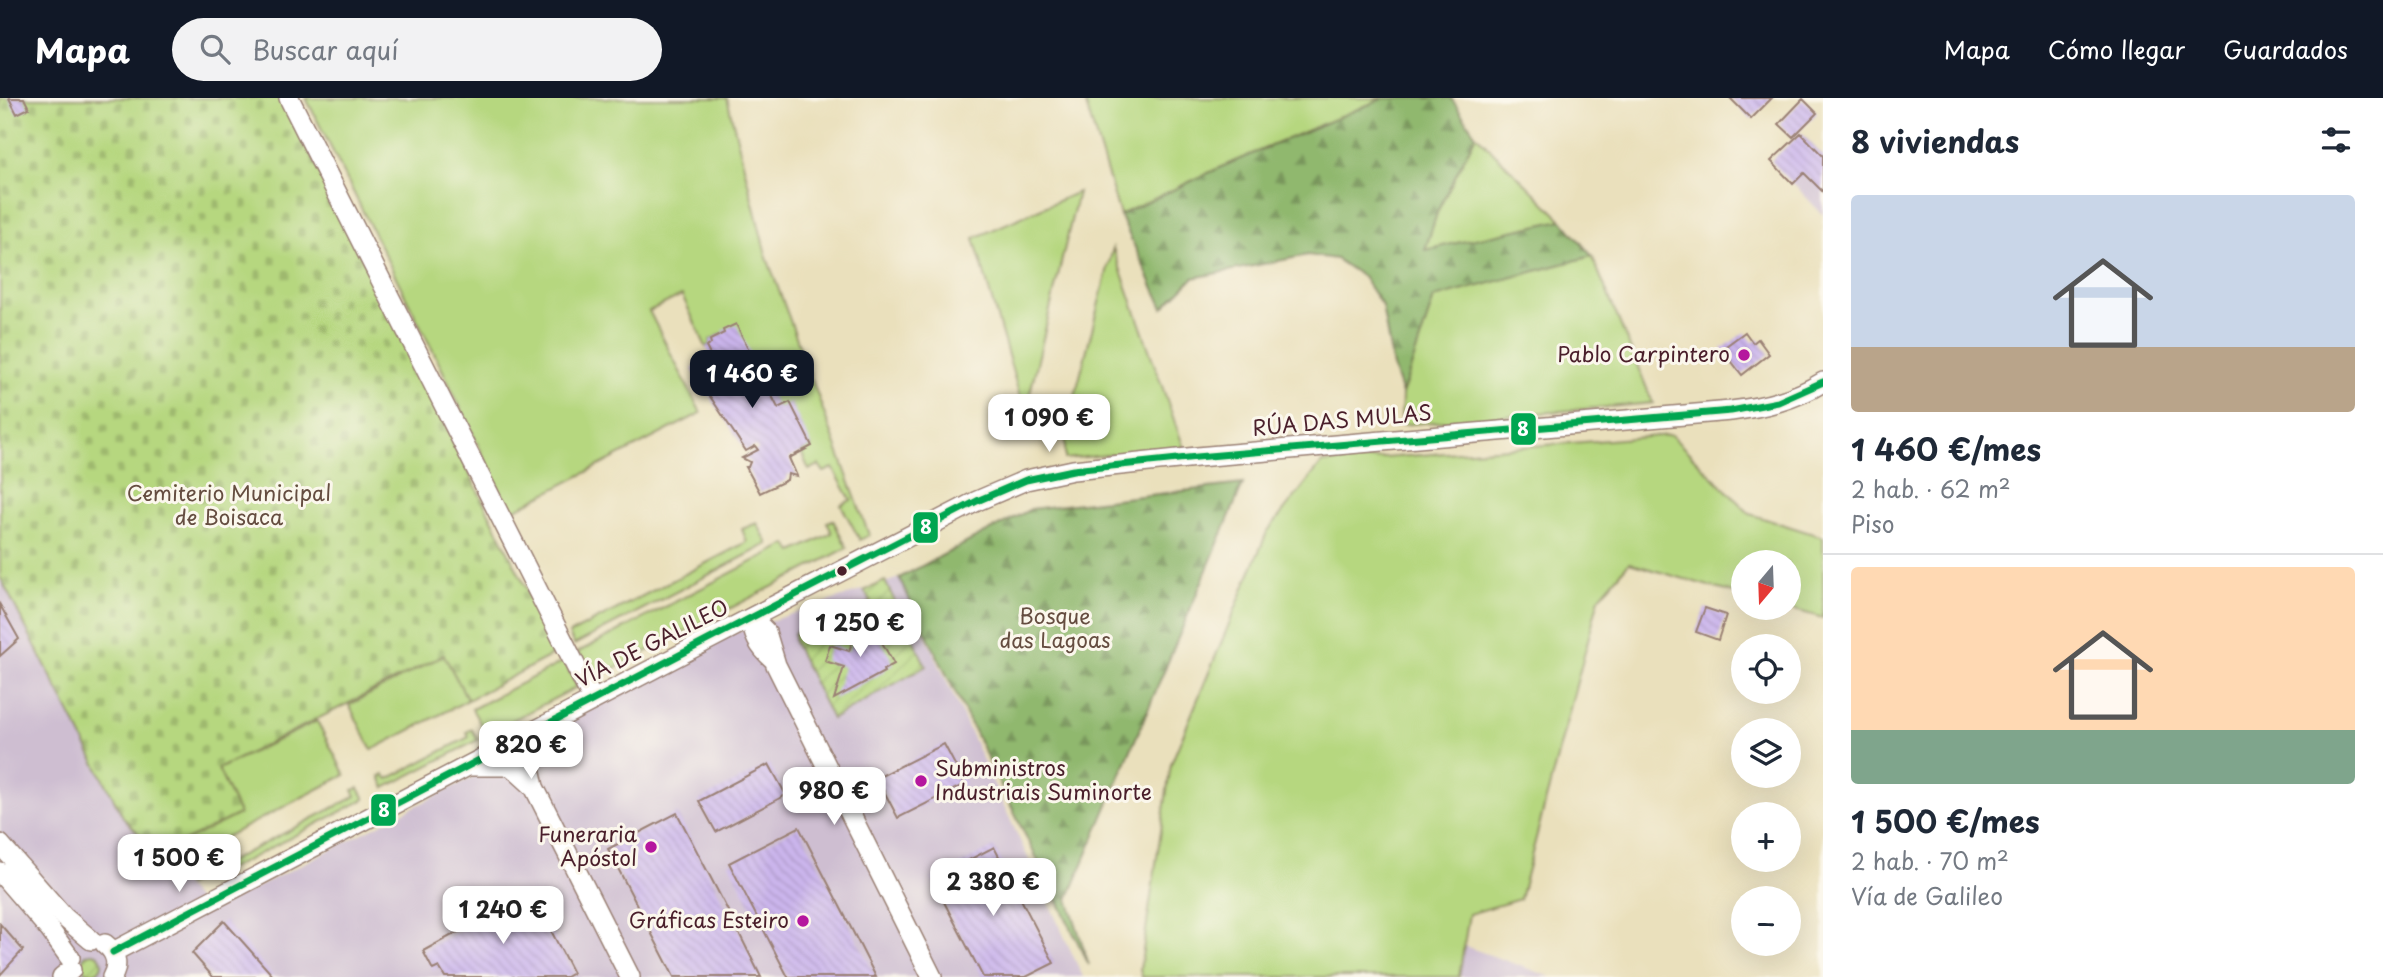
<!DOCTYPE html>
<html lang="es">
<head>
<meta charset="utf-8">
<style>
	:root { --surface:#fff; --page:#f2f2f3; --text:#1f2937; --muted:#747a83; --line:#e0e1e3; --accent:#111827 }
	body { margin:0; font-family:"Playpen Sans",sans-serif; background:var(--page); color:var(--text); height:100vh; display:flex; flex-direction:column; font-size:26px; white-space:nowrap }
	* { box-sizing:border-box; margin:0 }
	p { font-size:23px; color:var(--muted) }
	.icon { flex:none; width:38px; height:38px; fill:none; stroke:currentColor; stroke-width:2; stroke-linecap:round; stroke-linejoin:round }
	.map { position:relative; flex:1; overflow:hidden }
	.sheet { display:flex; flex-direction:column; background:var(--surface); width:560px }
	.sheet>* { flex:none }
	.needle { width:46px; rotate:199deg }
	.fabs { position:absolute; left:1731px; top:452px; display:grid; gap:14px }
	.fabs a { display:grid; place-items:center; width:70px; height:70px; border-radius:50%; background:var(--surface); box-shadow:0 7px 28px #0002; font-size:35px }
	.price { position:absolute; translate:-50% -60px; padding:0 16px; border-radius:14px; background:#fff; color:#222; font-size:23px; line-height:46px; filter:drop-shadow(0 2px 4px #0008) }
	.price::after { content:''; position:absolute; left:50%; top:42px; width:21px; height:16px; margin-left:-10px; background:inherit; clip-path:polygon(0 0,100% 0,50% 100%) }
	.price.selected { background:var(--accent); color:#fff }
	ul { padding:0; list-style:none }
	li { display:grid; align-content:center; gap:14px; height:371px; padding:0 28px }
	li+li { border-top:2px solid var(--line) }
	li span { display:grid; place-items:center; height:217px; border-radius:7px; color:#555 }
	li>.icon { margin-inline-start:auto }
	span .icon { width:126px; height:126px; fill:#fffc; stroke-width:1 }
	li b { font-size:30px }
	h2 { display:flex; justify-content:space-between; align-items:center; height:84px; padding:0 28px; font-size:30px }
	header { display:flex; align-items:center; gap:42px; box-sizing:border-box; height:98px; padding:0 35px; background:var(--accent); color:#fff }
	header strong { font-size:33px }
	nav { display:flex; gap:38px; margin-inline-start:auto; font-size:24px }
	.search { width:490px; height:63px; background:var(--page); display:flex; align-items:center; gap:18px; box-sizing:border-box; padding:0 24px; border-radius:38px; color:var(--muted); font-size:26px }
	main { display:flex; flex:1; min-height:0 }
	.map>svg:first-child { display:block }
	.industrial { fill:#cebed1 }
	.grass { fill:#b6d77f; stroke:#807b55; stroke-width:2 }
	.forest { fill:url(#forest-firs); stroke:#6d6c4c; stroke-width:2 }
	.cemetery { fill:url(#cemetery-stones); stroke:#807b55; stroke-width:2 }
	.garden { fill:url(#garden-furrows); stroke:#807b55; stroke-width:2 }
	.building { fill:url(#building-back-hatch) }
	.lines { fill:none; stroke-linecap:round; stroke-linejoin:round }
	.minor-casing { stroke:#9a8074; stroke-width:22 }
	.minor { stroke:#fff; stroke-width:19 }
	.bus-1-casing { stroke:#fbf7ec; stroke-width:12 }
	.bus-1 { stroke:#00a651; stroke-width:7 }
	.poi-dot { fill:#b5179e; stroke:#fbf7ec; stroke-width:2.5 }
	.bus-dot { fill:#4a1f2b; stroke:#fbf7ec; stroke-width:2.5 }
	.labels { text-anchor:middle; stroke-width:6; stroke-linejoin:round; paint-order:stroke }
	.poi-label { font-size:21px; fill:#4a1f2b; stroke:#fbf7ec; text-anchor:end }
	.street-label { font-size:21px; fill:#4a1f2b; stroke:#fbf7ec }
	.park-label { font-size:21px; fill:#654d40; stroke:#fbf7ec }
	.line-badge { stroke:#fbf7ec; stroke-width:2.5 }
	.badge-label { font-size:19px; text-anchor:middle; font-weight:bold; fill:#fff }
</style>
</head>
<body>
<header>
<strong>Mapa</strong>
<div class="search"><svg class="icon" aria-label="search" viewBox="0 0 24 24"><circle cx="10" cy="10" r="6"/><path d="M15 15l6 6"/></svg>Buscar aquí</div>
<nav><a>Mapa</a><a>Cómo llegar</a><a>Guardados</a></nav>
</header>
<main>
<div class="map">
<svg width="1823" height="879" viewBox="0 0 1823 879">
	<defs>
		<pattern id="forest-firs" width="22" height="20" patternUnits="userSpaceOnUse" patternTransform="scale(1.75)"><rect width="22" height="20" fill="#90b86e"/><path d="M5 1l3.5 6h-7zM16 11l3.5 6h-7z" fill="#78955b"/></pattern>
		<pattern id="cemetery-stones" width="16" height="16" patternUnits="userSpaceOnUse" patternTransform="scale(1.75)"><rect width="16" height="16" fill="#b6d77f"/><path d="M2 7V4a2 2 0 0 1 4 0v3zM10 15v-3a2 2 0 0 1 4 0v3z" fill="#9eb86e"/></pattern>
		<pattern id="garden-furrows" width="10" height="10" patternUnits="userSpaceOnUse" patternTransform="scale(1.75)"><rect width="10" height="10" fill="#b6d77f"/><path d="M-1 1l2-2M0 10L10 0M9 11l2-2" fill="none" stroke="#9eb86e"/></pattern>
		<pattern id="building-back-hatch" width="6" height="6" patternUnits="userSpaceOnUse" patternTransform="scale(1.75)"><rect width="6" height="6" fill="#cbb5ec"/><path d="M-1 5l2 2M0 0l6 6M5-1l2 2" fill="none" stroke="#b09bcb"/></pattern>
	</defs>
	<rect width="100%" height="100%" fill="#fbf7ec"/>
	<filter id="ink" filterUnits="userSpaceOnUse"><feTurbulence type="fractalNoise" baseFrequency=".0143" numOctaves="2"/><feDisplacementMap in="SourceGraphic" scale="14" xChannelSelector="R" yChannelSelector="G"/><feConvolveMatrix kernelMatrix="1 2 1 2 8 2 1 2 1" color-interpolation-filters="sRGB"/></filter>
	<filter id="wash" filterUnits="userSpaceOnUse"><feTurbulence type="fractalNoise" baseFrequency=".00686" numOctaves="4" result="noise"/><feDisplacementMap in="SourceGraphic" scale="28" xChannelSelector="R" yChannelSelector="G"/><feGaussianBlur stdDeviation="1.57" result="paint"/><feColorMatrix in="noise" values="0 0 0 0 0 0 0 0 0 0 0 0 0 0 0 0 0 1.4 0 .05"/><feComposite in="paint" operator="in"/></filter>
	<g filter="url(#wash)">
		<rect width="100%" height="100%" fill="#eae0bc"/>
		<path class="industrial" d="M 1801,35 L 1823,58 L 1823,117 L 1772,63 Z
			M 0,479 L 123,719 L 208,814 L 506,662 L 692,549 L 899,480 L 1083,879 L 0,879 Z
			M 1462,847 L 1551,879 L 1462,879 L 1453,876 Z"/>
		<path class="grass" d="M 306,0 L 727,0 L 766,157 L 869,437 L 860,442 L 841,407 L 851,402 L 833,370 L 824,374 L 819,367 L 809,372 L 801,354 L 811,348 L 778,310 L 724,235 L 710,242 L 711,246 L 706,249 L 682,197 L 649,213 L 701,315 L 510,414 L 440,267 Z
			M 1084,0 L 1384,0 L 1219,70 L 1120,117 Z
			M 1476,37 L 1562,122 L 1425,152 L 1438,112 Z
			M 1078,94 L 1025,316 L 974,140 Z
			M 1113,150 L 1184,350 L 1065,361 L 1065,337 Z
			M 1592,158 L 1653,305 L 1401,327 L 1402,296 L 1434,200 Z
			M 1671,337 L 1750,416 L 1823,439 L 1823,520 L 1784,509 L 1788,509 L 1788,464 L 1743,464 L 1743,498 L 1629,465 L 1599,500 L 1520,801 L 1469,816 L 1459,879 L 1142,879 L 1140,872 L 1171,666 L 1267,434 L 1322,365 Z
			M 833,422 L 847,450 L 592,582 L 578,554 L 787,446 L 793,454 L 832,435 L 827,424 Z
			M 757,425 L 768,446 L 574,547 L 569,536 L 747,444 L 742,431 Z
			M 444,557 L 468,602 L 372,652 L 349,607 Z
			M 564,563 L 577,589 L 486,636 L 472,611 Z
			M 317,623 L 345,677 L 183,761 L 195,784 L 187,788 L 158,756 L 239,716 L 218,671 Z
			M 472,631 L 478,642 L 385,690 L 380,679 L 384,677 L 388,681 L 469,639 L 467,634 Z
			M 359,690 L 365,701 L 205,784 L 199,773 L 204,770 L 207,775 L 356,698 L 353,692 Z"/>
		<path class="forest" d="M 1384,0 L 1451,0 L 1476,37 L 1438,112 L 1425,152 L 1562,122 L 1592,158 L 1434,200 L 1402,296 L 1393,269 L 1382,208 L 1363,179 L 1336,161 L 1308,157 L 1193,180 L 1163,210 L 1120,117 L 1219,70 Z
			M 1243,386 L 1068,801 L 1089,867 L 899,480 L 1031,411 Z"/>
		<path class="cemetery" d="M 0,0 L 283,0 L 558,554 L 468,602 L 444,557 L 218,671 L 239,716 L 158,756 L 123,719 L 0,479 Z"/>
		<path class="garden" d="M 885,483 L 926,568 L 832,621 L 794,544 L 794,536 L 804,525 L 820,517 L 827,528 L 871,504 L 864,493 Z
			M82 865a10 10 0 1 1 20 0a10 10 0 1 1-20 0Z"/>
		<g id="blocks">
			<path class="building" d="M 9,0 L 24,0 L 29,10 L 17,16 Z
				M 1730,0 L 1772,0 L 1751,21 Z
				M 1803,1 L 1817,15 L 1793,39 L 1779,26 Z
				M 1801,35 L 1823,58 L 1823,94 L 1804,75 L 1793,86 L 1771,63 Z
				M 736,226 L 778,310 L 790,304 L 812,348 L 789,360 L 797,378 L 788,376 L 787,382 L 760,395 L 746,369 L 748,369 L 750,364 L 742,360 L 758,352 L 755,348 L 746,353 L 692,271 L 706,262 L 715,275 L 718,272 L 706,249 L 711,246 L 710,242 L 724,235 L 723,232 Z
				M 1745,234 L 1753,245 L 1758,241 L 1769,256 L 1742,277 L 1722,251 Z
				M 0,507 L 19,541 L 0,558 Z
				M 1705,510 L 1726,517 L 1718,542 L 1696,534 Z
				M 869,521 L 894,566 L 883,572 L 884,574 L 834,601 L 844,569 L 825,563 L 830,547 L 849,553 L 856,533 L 853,529 Z
				M 944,646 L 965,686 L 898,720 L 877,680 Z
				M 769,666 L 786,697 L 716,734 L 699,703 Z
				M 677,715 L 725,807 L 761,879 L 674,879 L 608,751 Z
				M 799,729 L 846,820 L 876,879 L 788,879 L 729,765 Z
				M 994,749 L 1054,865 L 1026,879 L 983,879 L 932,781 Z
				M 531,794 L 573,875 L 566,879 L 445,879 L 439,869 L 433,872 L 423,853 Z
				M 224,823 L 274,879 L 213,879 L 192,855 Z
				M 0,826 L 23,852 L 0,877 Z"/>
		</g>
	</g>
	<g filter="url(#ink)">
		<use href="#blocks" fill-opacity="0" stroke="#9a8074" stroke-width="2"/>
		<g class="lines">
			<defs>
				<path id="minor" d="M 289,0 L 593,602
					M 773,561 C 760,550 752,538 752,520 L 766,534 L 776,567 L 932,879
					M 547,629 L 528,660 L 534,689 L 630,879
					M 472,668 L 511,668 L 534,689
					M 0,746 L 64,819 L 91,842
					M 0,774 L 50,832 L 70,860
					M 105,846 C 116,854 119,867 112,879
					M 113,854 L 708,542 L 977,403 L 1026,382 L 1073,372 L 1197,359 L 1731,313 C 1764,309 1794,302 1823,284
					M 62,879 L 71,872"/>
			</defs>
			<use href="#minor" class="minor-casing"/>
			<use href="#minor" class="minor"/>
			<defs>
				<path id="bus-1" d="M 113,854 L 708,542 L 977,403 L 1026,382 L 1073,372 L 1197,359 L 1731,313 L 1778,304 L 1823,284"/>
			</defs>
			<use href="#bus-1" class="bus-1-casing"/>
			<use href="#bus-1" class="bus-1"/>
		</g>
	</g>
	<g class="poi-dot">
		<circle cx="1744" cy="257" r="7"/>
		<circle cx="921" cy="683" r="7"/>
		<circle cx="651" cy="749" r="7"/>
		<circle cx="803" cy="823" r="7"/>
	</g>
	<circle class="bus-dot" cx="842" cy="473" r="6"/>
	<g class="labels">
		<g class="poi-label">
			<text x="1730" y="264">Pablo Carpintero</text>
			<text x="935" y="678" text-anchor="start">Subministros<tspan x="935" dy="24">Industriais Suminorte</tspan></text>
			<text x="637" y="744">Funeraria<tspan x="637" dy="24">Apóstol</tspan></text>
			<text x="789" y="830">Gráficas Esteiro</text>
		</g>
		<g class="street-label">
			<text transform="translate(1342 323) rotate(-5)" y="7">RÚA DAS MULAS</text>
			<text transform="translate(652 546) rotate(-27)" y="7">VÍA DE GALILEO</text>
		</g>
		<g class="park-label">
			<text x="229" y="403">Cemiterio Municipal<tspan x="229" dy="24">de Boisaca</tspan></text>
			<text x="1055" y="526">Bosque<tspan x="1055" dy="24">das Lagoas</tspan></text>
		</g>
	</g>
	<g class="line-badge">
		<rect x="1510" y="314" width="27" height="34" rx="7" fill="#00a651"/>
		<rect x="912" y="413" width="27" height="33" rx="7" fill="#00a651"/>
		<rect x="370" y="695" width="27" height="34" rx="7" fill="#00a651"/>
	</g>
	<g class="badge-label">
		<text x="1523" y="338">8</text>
		<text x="926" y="436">8</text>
		<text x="384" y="719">8</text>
	</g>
</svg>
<div class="fabs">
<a><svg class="needle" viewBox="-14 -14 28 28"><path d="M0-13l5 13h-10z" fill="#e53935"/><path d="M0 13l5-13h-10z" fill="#747a83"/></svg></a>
<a><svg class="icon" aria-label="locate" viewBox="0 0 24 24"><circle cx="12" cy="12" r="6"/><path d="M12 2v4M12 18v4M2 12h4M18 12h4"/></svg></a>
<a><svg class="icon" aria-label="layers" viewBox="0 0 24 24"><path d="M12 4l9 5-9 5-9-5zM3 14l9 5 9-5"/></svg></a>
<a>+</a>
<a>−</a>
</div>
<b class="price selected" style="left:752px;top:312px">1 460 €</b>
<b class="price" style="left:1049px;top:356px">1 090 €</b>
<b class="price" style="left:860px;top:561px">1 250 €</b>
<b class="price" style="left:531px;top:683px">820 €</b>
<b class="price" style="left:834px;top:729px">980 €</b>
<b class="price" style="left:179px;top:796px">1 500 €</b>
<b class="price" style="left:993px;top:820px">2 380 €</b>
<b class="price" style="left:503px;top:848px">1 240 €</b>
</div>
<section class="sheet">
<h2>8 viviendas<svg class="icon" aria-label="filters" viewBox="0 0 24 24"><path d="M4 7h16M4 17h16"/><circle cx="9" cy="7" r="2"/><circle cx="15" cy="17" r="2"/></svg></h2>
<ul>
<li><span style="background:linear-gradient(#c9d6e8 70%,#b9a48a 0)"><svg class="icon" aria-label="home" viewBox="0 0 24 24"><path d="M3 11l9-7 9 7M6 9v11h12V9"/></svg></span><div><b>1 460 €/mes</b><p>2 hab. · 62 m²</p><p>Piso</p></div></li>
<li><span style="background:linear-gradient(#ffd9b3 75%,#7fa58c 0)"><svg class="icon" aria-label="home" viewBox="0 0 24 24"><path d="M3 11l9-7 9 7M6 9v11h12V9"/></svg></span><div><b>1 500 €/mes</b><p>2 hab. · 70 m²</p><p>Vía de Galileo</p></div></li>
</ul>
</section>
</main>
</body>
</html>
